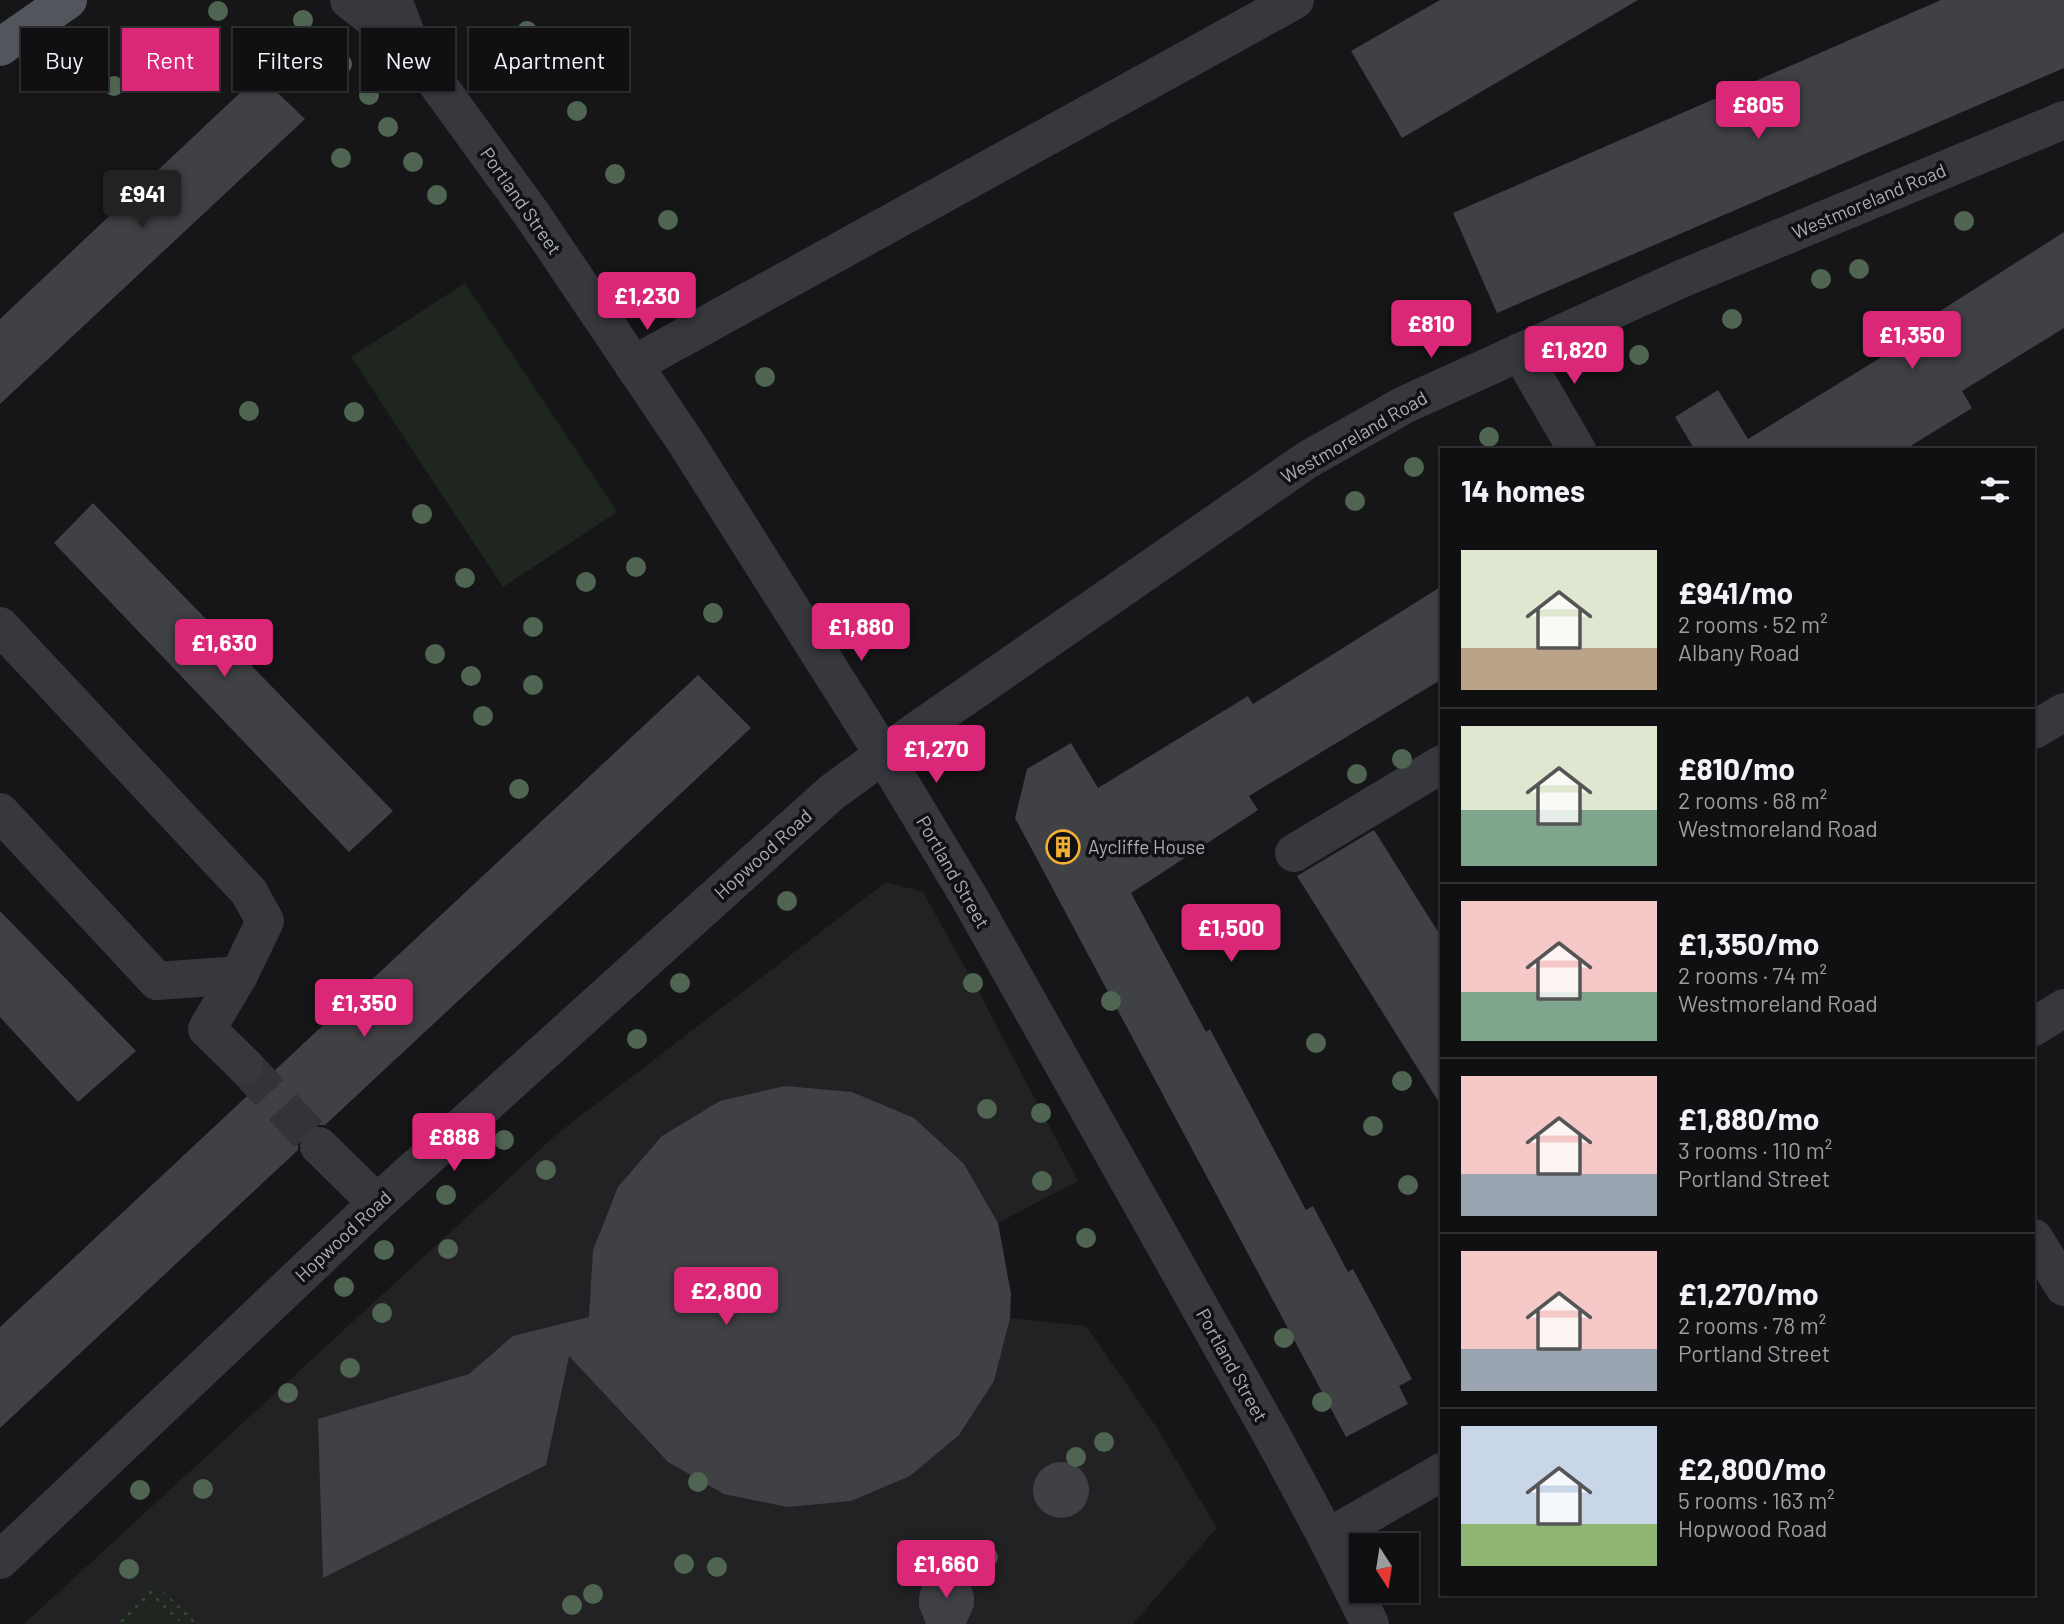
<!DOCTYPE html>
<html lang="en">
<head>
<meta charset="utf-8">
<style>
	:root { --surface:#101012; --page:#19191b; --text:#f1f3f6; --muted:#9c9d9f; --line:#303032; --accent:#db2777 }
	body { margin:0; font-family:Barlow,sans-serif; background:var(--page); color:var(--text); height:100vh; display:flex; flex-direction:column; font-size:26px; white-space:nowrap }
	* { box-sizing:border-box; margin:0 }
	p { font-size:23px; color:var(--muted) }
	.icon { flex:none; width:38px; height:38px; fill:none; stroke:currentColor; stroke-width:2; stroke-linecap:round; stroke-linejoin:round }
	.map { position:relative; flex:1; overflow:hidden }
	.details { position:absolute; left:1440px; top:448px; width:595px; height:1148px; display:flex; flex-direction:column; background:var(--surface); border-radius:0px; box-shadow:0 2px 5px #0004,0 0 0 2px var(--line) }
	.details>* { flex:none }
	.guide { position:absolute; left:21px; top:28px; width:665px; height:63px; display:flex; gap:14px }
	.needle { width:46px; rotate:168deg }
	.buttons { position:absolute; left:1349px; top:1533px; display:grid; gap:14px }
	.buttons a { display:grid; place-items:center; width:70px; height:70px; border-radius:0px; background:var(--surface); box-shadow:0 2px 5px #0004,0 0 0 2px var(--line); font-size:35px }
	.price { position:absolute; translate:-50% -60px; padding:0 16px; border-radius:7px; background:var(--accent); color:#fff; font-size:23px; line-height:46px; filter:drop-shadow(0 2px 4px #0008) }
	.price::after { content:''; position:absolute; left:50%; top:42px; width:21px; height:16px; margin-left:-10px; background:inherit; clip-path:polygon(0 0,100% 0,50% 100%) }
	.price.selected { background:#222; color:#fff }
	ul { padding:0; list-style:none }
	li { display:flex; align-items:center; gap:21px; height:175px; padding:0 21px }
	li+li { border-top:2px solid var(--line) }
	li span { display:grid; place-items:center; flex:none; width:196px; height:140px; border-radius:0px; color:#555 }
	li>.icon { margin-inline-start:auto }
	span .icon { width:84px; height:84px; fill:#fffc; stroke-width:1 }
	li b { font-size:30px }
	h2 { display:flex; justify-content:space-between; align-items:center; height:84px; padding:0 21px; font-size:30px }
	.pill { padding:0 24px; border-radius:0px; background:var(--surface); box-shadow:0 2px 5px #0004,0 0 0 2px var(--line); font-size:24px; line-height:63px }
	.pill.selected { background:var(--accent); color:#fff }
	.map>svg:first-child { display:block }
	.built { fill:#222225 }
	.park { fill:url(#park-dots) }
	.pitch { fill:#1e261f }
	.building { fill:#404145 }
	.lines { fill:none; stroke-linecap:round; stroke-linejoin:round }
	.minor-tunnel { stroke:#333438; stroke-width:38; stroke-dasharray:38 19; stroke-linecap:butt }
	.minor { stroke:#37383d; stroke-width:38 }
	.major { stroke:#53555c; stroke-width:38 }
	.tree { fill:#506452 }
	.labels { text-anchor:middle; stroke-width:7; stroke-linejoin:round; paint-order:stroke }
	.street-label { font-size:19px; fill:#a8adb8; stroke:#111113 }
	.poi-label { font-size:19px; fill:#a8adb8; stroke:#111113; text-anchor:start }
</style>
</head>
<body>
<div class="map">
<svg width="2064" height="1624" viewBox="0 0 2064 1624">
	<defs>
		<pattern id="park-dots" width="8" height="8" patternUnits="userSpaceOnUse" patternTransform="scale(1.75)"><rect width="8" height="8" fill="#1e261f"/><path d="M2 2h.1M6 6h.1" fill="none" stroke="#3c433d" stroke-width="1.8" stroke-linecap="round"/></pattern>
	</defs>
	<rect width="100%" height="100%" fill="#161618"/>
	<path class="built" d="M 886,882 L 923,892 L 981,996 L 1078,1181 L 998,1223 L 1011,1294 L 1010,1318 L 1086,1326 L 1157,1428 L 1217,1528 L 1133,1624 L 24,1624 L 557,1134 Z"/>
	<path class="park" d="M 151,1582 L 202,1624 L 117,1624 Z"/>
	<path class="pitch" d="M 465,283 L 617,512 L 503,587 L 351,357 Z
		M 152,1599 L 182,1624 L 132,1624 Z"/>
	<path class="building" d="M 1440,0 L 1638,0 L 1402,138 L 1351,51 Z
		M 1941,0 L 2064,0 L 2064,68 L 1497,313 L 1453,213 Z
		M 259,75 L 305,119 L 0,404 L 0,319 Z
		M 2064,232 L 2064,328 L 1962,391 L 1972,408 L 1904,450 L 1695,450 L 1675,417 L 1718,390 L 1748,439 L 1916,336 L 1912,329 Z
		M 93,503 L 393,811 L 349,852 L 54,543 Z
		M 1442,586 L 1442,679 L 1249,796 L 1258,810 L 1131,893 L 1206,1032 L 1210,1029 L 1306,1210 L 1313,1206 L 1348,1272 L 1353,1269 L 1412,1379 L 1399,1386 L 1408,1404 L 1346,1437 L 1015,818 L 1027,769 L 1071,743 L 1098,788 L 1248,696 L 1253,704 Z
		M 698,675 L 751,728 L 325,1125 L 314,1125 L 304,1130 L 298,1140 L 298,1150 L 0,1428 L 0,1327 Z
		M 1374,830 L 1442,938 L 1442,1107 L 1297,876 Z
		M 0,911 L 136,1051 L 78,1102 L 0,1017 Z
		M 785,1086 L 852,1092 L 914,1118 L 964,1164 L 998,1223 L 1011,1294 L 1010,1318 L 994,1381 L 959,1435 L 910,1476 L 851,1501 L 787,1507 L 724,1494 L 668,1462 L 569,1356 L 546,1465 L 323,1578 L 318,1419 L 469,1374 L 513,1336 L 589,1317 L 593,1250 L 618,1187 L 662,1136 L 720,1101 Z
		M1033 1490a28 28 0 1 1 56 0a28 28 0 1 1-56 0Z
		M 942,1572 L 960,1575 L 972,1588 L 974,1597 L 974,1606 L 966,1624 L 926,1624 L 919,1606 L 919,1597 L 921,1589 L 926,1581 L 933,1575 Z"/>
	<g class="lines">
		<path class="minor-tunnel" d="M 244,1065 L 319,1146"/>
		<path class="minor" d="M 349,0 L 412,49
			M 393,0 L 412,49 L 531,213 L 685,441 L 883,754 L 969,897 L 1276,1443 L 1327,1538 L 1370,1624
			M 1520,352 L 1577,450
			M 633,365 L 1295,0
			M 0,626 L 249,892 L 265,921 L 239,975 L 207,1029 L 244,1065
			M 2034,730 L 2064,712
			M 0,812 L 157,981 L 239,975
			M 1294,853 L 1442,764
			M 2034,1027 L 2064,1008
			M 319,1146 L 377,1203
			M 2034,1238 L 2064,1287
			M 1327,1538 L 1442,1472
			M 0,1560 L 377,1203 L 503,1089 L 831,793 L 916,731 L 1307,460 L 1404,405 L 1681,279 L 2064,120"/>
		<path class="major" d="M 0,47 L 68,0"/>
	</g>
	<g class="tree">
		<circle cx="218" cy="11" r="10"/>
		<circle cx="303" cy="20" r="10"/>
		<circle cx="527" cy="31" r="10"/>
		<circle cx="168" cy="45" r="10"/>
		<circle cx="342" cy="64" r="10"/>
		<circle cx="61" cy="72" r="10"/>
		<circle cx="114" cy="86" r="10"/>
		<circle cx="369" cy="95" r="10"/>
		<circle cx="577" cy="111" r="10"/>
		<circle cx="388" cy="127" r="10"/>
		<circle cx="341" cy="158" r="10"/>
		<circle cx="413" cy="162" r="10"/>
		<circle cx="615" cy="174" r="10"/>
		<circle cx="437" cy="195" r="10"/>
		<circle cx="668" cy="220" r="10"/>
		<circle cx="1964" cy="221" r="10"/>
		<circle cx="1859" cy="269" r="10"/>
		<circle cx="1821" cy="279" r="10"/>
		<circle cx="1732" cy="319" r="10"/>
		<circle cx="1639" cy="355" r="10"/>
		<circle cx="765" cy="377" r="10"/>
		<circle cx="249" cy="411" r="10"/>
		<circle cx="354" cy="412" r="10"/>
		<circle cx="1489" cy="437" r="10"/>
		<circle cx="1414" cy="467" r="10"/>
		<circle cx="1355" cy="501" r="10"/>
		<circle cx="422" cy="514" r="10"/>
		<circle cx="636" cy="567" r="10"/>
		<circle cx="465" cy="578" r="10"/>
		<circle cx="586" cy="582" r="10"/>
		<circle cx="713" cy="613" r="10"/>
		<circle cx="533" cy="627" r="10"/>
		<circle cx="435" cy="654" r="10"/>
		<circle cx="471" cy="676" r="10"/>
		<circle cx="533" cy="685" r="10"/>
		<circle cx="483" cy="716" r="10"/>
		<circle cx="1402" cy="759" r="10"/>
		<circle cx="1357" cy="774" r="10"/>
		<circle cx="519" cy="789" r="10"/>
		<circle cx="787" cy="901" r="10"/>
		<circle cx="680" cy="983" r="10"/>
		<circle cx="973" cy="983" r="10"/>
		<circle cx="1111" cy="1001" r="10"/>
		<circle cx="637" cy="1039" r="10"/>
		<circle cx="1316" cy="1043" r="10"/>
		<circle cx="1402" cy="1081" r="10"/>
		<circle cx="987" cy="1109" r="10"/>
		<circle cx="1041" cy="1113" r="10"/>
		<circle cx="1373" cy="1126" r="10"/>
		<circle cx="504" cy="1140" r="10"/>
		<circle cx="546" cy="1170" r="10"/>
		<circle cx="1042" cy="1181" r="10"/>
		<circle cx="1408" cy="1185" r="10"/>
		<circle cx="446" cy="1195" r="10"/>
		<circle cx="1086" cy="1238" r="10"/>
		<circle cx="448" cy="1249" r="10"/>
		<circle cx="384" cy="1250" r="10"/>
		<circle cx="344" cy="1287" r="10"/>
		<circle cx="382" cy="1313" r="10"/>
		<circle cx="1284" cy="1338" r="10"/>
		<circle cx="350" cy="1368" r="10"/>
		<circle cx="288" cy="1393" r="10"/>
		<circle cx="1322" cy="1402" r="10"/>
		<circle cx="1104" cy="1442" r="10"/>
		<circle cx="1076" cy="1457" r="10"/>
		<circle cx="698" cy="1482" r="10"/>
		<circle cx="203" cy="1489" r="10"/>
		<circle cx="140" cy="1490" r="10"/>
		<circle cx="988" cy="1557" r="10"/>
		<circle cx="684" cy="1564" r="10"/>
		<circle cx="717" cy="1567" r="10"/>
		<circle cx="129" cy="1569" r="10"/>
		<circle cx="593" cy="1594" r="10"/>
		<circle cx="572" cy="1605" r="10"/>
	</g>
	<defs>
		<symbol id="building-ring" viewBox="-11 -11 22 22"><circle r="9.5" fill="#111113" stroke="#f2b134" stroke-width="1.5"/><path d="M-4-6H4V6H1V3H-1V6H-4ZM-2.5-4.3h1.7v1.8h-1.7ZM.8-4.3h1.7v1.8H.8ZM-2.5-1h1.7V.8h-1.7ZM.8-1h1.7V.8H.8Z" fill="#f2b134"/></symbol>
	</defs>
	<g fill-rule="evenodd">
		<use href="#building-ring" x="1044" y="828" width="38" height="38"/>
	</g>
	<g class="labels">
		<g class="street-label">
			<text transform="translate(521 201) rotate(55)" y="7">Portland Street</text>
			<text transform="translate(1869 201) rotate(-23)" y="7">Westmoreland Road</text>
			<text transform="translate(1354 437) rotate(-30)" y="7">Westmoreland Road</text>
			<text transform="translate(763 854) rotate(-42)" y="7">Hopwood Road</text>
			<text transform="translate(953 872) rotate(60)" y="7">Portland Street</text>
			<text transform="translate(343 1236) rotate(-43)" y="7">Hopwood Road</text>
			<text transform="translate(1232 1365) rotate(61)" y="7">Portland Street</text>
		</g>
		<g class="poi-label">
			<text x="1088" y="854">Aycliffe House</text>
		</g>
	</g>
</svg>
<div class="buttons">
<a><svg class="needle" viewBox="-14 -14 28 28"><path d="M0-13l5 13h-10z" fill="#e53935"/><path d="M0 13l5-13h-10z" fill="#9c9d9f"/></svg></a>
</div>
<b class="price" style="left:1758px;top:141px">£805</b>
<b class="price selected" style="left:142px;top:230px">£941</b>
<b class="price" style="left:647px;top:332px">£1,230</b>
<b class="price" style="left:1431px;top:360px">£810</b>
<b class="price" style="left:1912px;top:371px">£1,350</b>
<b class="price" style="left:1574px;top:386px">£1,820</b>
<b class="price" style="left:861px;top:663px">£1,880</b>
<b class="price" style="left:224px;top:679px">£1,630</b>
<b class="price" style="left:936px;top:785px">£1,270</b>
<b class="price" style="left:1231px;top:964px">£1,500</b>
<b class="price" style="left:364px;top:1039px">£1,350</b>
<b class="price" style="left:454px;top:1173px">£888</b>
<b class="price" style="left:726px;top:1327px">£2,800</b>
<b class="price" style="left:946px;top:1600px">£1,660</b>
<div class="guide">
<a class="pill">Buy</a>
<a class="pill selected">Rent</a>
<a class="pill">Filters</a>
<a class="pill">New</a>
<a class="pill">Apartment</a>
</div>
<section class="details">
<h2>14 homes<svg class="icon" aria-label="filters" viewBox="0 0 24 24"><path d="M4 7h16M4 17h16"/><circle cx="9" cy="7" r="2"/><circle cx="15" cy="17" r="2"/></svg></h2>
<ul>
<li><span style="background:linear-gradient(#dfe7d0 70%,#b9a48a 0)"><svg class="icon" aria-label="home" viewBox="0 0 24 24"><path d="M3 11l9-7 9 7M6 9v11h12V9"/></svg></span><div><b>£941/mo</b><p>2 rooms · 52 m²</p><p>Albany Road</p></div></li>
<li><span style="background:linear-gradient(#dfe7d0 60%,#7fa58c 0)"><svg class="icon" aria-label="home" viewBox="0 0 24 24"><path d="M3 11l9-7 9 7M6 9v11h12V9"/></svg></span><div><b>£810/mo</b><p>2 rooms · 68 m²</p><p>Westmoreland Road</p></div></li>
<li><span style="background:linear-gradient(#f6c9c9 65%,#7fa58c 0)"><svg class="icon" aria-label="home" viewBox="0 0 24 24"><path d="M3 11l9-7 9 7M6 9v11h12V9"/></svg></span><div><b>£1,350/mo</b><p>2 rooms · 74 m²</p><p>Westmoreland Road</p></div></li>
<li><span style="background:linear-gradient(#f6c9c9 70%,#9aa5b1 0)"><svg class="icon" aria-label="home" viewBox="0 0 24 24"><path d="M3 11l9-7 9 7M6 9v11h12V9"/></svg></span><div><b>£1,880/mo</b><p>3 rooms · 110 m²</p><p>Portland Street</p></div></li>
<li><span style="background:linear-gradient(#f6c9c9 70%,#9aa5b1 0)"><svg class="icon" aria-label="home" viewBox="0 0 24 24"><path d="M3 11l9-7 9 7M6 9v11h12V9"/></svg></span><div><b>£1,270/mo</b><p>2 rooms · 78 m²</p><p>Portland Street</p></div></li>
<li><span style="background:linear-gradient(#c9d6e8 70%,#8fb573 0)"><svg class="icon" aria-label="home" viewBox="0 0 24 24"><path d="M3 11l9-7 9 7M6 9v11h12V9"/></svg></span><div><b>£2,800/mo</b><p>5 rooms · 163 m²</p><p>Hopwood Road</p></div></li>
</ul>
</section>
</div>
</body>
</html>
